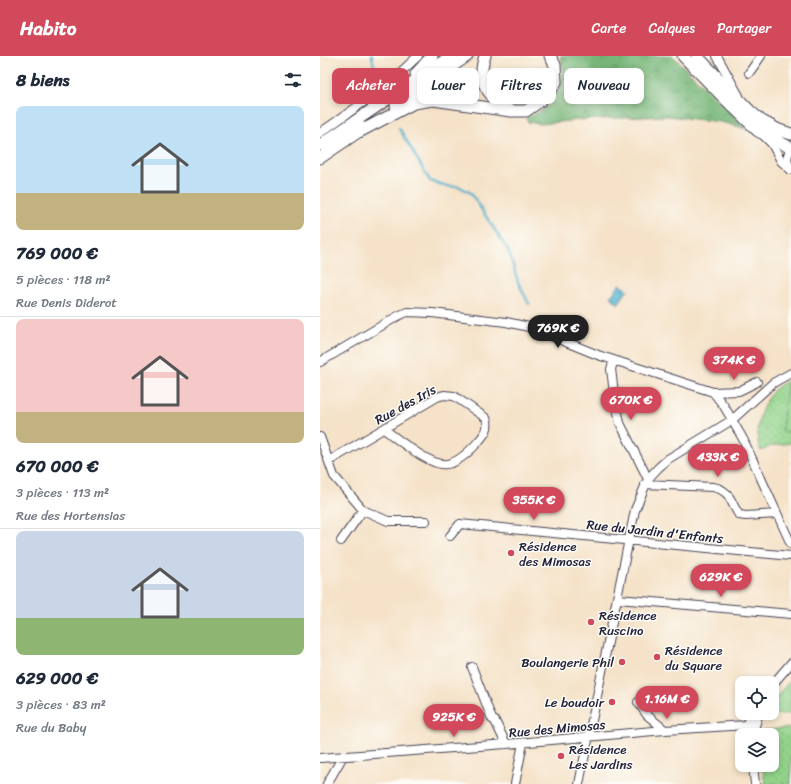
<!DOCTYPE html>
<html lang="fr">
<head>
<meta charset="utf-8">
<style>
	:root { --surface:#fff; --page:#f2f2f3; --text:#1f2937; --muted:#747a83; --line:#e0e1e3; --accent:#d1495b }
	body { margin:0; font-family:Sriracha,sans-serif; background:var(--page); color:var(--text); height:100vh; display:flex; flex-direction:column; font-size:15px; white-space:nowrap }
	* { box-sizing:border-box; margin:0 }
	p { font-size:13px; color:var(--muted) }
	.icon { flex:none; width:22px; height:22px; fill:none; stroke:currentColor; stroke-width:2; stroke-linecap:round; stroke-linejoin:round }
	.map { position:relative; flex:1; overflow:hidden }
	.drawer { display:flex; flex-direction:column; background:var(--surface); width:320px }
	.drawer>* { flex:none }
	.hud { position:absolute; left:12px; top:12px; width:380px; height:36px; display:flex; gap:8px }
	.tools { position:absolute; left:415px; top:620px; display:grid; gap:8px }
	.tools a { display:grid; place-items:center; width:44px; height:44px; border-radius:8px; background:var(--surface); box-shadow:0 2px 6px #0003; font-size:20px }
	.price { position:absolute; translate:-50% -34px; padding:0 9px; border-radius:14px; background:var(--accent); color:#fff; font-size:13px; line-height:26px; filter:drop-shadow(0 1px 2px #0008) }
	.price::after { content:''; position:absolute; left:50%; top:24px; width:12px; height:9px; margin-left:-6px; background:inherit; clip-path:polygon(0 0,100% 0,50% 100%) }
	.price.on { background:#222; color:#fff }
	ul { padding:0; list-style:none }
	li { display:grid; align-content:center; gap:8px; height:212px; padding:0 16px }
	li+li { border-top:1px solid var(--line) }
	li span { display:grid; place-items:center; height:124px; border-radius:8px; color:#555 }
	li>.icon { margin-inline-start:auto }
	span .icon { width:72px; height:72px; fill:#fffc; stroke-width:1 }
	li b { font-size:17px }
	h2 { display:flex; justify-content:space-between; align-items:center; height:48px; padding:0 16px; font-size:17px }
	.tag { padding:0 14px; border-radius:8px; background:var(--surface); box-shadow:0 2px 6px #0003; font-size:14px; line-height:36px }
	.tag.on { background:var(--accent); color:#fff }
	header { display:flex; align-items:center; gap:24px; box-sizing:border-box; height:56px; padding:0 20px; background:var(--accent); color:#fff }
	header strong { font-size:19px }
	nav { display:flex; gap:22px; margin-inline-start:auto; font-size:14px }
	main { display:flex; flex:1; min-height:0 }
	.map>svg:first-child { display:block }
	.grass { fill:url(#grass-dots); stroke:#5a7b63 }
	.forest { fill:url(#forest-crowns); stroke:#4c6c59 }
	.garden { fill:#93d48b; stroke:#5a7b63 }
	.water { fill:url(#water-ripples); stroke:#366882 }
	.lines { fill:none; stroke-linecap:round; stroke-linejoin:round }
	.stream { stroke:#4aadca; stroke-width:2.5 }
	.minor-casing { stroke:#423f50; stroke-width:10 }
	.secondary-casing { stroke:#423f50; stroke-width:13 }
	.minor { stroke:#fff; stroke-width:8 }
	.secondary { stroke:#fff; stroke-width:11 }
	.poi-dot { fill:#d1495b; stroke:#fdfcf7; stroke-width:1.5 }
	.labels { text-anchor:middle; stroke-width:3; stroke-linejoin:round; paint-order:stroke }
	.street-label { font-size:13px; fill:#22223b; stroke:#fdfcf7 }
	.poi-label { font-size:13px; fill:#22223b; stroke:#fdfcf7; text-anchor:start }
</style>
</head>
<body>
<header>
<strong>Habito</strong>
<nav><a>Carte</a><a>Calques</a><a>Partager</a></nav>
</header>
<main>
<section class="drawer">
<h2>8 biens<svg class="icon" aria-label="filters" viewBox="0 0 24 24"><path d="M4 7h16M4 17h16"/><circle cx="9" cy="7" r="2"/><circle cx="15" cy="17" r="2"/></svg></h2>
<ul>
<li><span style="background:linear-gradient(#bfe0f5 70%,#c2b280 0)"><svg class="icon" aria-label="home" viewBox="0 0 24 24"><path d="M3 11l9-7 9 7M6 9v11h12V9"/></svg></span><div><b>769 000 €</b><p>5 pièces · 118 m²</p><p>Rue Denis Diderot</p></div></li>
<li><span style="background:linear-gradient(#f6c9c9 75%,#c2b280 0)"><svg class="icon" aria-label="home" viewBox="0 0 24 24"><path d="M3 11l9-7 9 7M6 9v11h12V9"/></svg></span><div><b>670 000 €</b><p>3 pièces · 113 m²</p><p>Rue des Hortensias</p></div></li>
<li><span style="background:linear-gradient(#c9d6e8 70%,#8fb573 0)"><svg class="icon" aria-label="home" viewBox="0 0 24 24"><path d="M3 11l9-7 9 7M6 9v11h12V9"/></svg></span><div><b>629 000 €</b><p>3 pièces · 83 m²</p><p>Rue du Baby</p></div></li>
</ul>
</section>
<div class="map">
<svg width="471" height="728" viewBox="0 0 471 728">
	<defs>
		<pattern id="grass-dots" width="8" height="8" patternUnits="userSpaceOnUse"><rect width="8" height="8" fill="#93d48b"/><path d="M2 2h.1M6 6h.1" fill="none" stroke="#7eb679" stroke-width="1.8" stroke-linecap="round"/></pattern>
		<pattern id="forest-crowns" width="20" height="18" patternUnits="userSpaceOnUse"><rect width="20" height="18" fill="#76b677"/><path d="M2 6a3 3 0 1 1 6 0M12 15a3 3 0 1 1 6 0" fill="none" stroke="#609463"/></pattern>
		<pattern id="water-ripples" width="26" height="14" patternUnits="userSpaceOnUse"><rect width="26" height="14" fill="#4aadca"/><path d="M2 4q2-2 4 0t4 0M15 11q2-2 4 0t4 0" fill="none" stroke="#3d8ca5"/></pattern>
	</defs>
	<rect width="100%" height="100%" fill="#fdfcf7"/>
	<filter id="ink" filterUnits="userSpaceOnUse"><feTurbulence type="fractalNoise" baseFrequency=".025" numOctaves="2"/><feDisplacementMap in="SourceGraphic" scale="8" xChannelSelector="R" yChannelSelector="G"/><feConvolveMatrix kernelMatrix="1 2 1 2 8 2 1 2 1" color-interpolation-filters="sRGB"/></filter>
	<filter id="wash" filterUnits="userSpaceOnUse"><feTurbulence type="fractalNoise" baseFrequency=".012" numOctaves="4" result="noise"/><feDisplacementMap in="SourceGraphic" scale="16" xChannelSelector="R" yChannelSelector="G"/><feGaussianBlur stdDeviation="0.9" result="paint"/><feColorMatrix in="noise" values="0 0 0 0 0 0 0 0 0 0 0 0 0 0 0 0 0 1.4 0 .05"/><feComposite in="paint" operator="in"/></filter>
	<g filter="url(#wash)">
		<rect width="100%" height="100%" fill="#f5e2c8"/>
		<path class="grass" d="M 471,322 L 471,387 L 451,390 L 441,395 C 432,376 441,348 455,333 C 460,329 466,326 471,322 Z
			M 471,624 L 471,657 L 452,659 L 450,657 L 452,657 C 452,643 462,634 471,624 Z
			M 471,672 L 471,728 L 445,728 L 442,709 L 452,709 L 452,679 L 441,679 L 441,676 L 445,674 Z"/>
		<path class="forest" d="M 240,0 L 353,0 L 427,73 L 401,66 L 347,60 L 257,64 L 221,68 L 208,66 L 206,61 C 211,59 217,58 221,55 C 239,43 248,20 240,0 Z"/>
		<path class="garden" d="M 467,328 L 471,329 L 471,376 L 462,375 Z"/>
		<path class="water" d="M 300,228 L 308,234 L 298,248 L 290,241 Z"/>
		<g class="lines">
			<path class="stream" d="M 52,0 L 55,16 L 55,35
				M 79,72 L 110,125 L 127,130 L 140,131 L 151,137 L 189,196 L 198,226 L 209,248"/>
		</g>
	</g>
	<g filter="url(#ink)">
		<g class="lines">
			<defs>
				<path id="minor" d="M 397,0 L 419,40
					M 429,17 L 441,0
					M 0,77 L 65,31 L 98,0
					M 445,81 L 452,88 L 461,105 L 471,114
					M 471,113 C 467,106 465,101 471,94
					M 294,304 L 291,313 L 294,337 L 300,367 L 328,423
					M 0,306 L 78,260 L 87,256 L 112,257 L 186,266 L 209,271 L 278,299 L 393,336 L 404,350 L 423,383 L 471,488
					M 393,336 L 419,335 L 437,326
					M 0,381 L 14,420 L 43,454 L 68,465 L 106,465
					M 9,405 L 117,341 L 124,339 L 134,340 L 166,362 C 170,372 165,378 158,386 C 150,395 135,410 122,408 C 107,407 77,383 64,373
					M 325,428 L 393,431 C 410,434 410,445 419,459 L 426,460 L 457,458
					M 130,480 L 140,468 L 471,500
					M 21,485 L 43,454
					M 298,543 L 471,558
					M 152,611 L 172,663 L 175,665 L 186,688
					M 452,629 L 471,607
					M 318,646 L 327,659 L 345,674
					M 429,673 L 427,669 L 432,657
					M 431,679 L 434,673 L 439,657
					M 0,702 L 186,688 L 345,674 L 427,669
					M 433,709 L 435,728
					M 7,728 L 23,700
					M 195,728 L 203,687
					M 259,728 L 315,454 L 328,423 L 338,412 L 348,403 L 412,364 L 453,327 L 471,317"/>
				<path id="secondary" d="M 165,0 C 156,25 168,40 188,53
					M 363,0 L 402,40 L 438,75 L 471,92
					M 377,0 L 431,56 L 442,65 L 459,74 L 471,78
					M 96,18 L 112,0
					M 76,50 L 147,0
					M 39,76 L 94,47 L 113,44 L 191,55 L 206,55 L 219,46 L 229,37 L 236,26 L 235,9 L 230,0
					M 0,89 L 131,0
					M 0,102 L 44,72"/>
			</defs>
			<use href="#minor" class="minor-casing"/>
			<use href="#secondary" class="secondary-casing"/>
			<use href="#minor" class="minor"/>
			<use href="#secondary" class="secondary"/>
		</g>
	</g>
	<g class="poi-dot">
		<circle cx="191" cy="497" r="4"/>
		<circle cx="271" cy="566" r="4"/>
		<circle cx="337" cy="601" r="4"/>
		<circle cx="302" cy="606" r="4"/>
		<circle cx="292" cy="646" r="4"/>
		<circle cx="241" cy="700" r="4"/>
	</g>
	<g class="labels">
		<g class="street-label">
			<text transform="translate(85 348) rotate(-29)" y="5">Rue des Iris</text>
			<text transform="translate(335 475) rotate(6)" y="5">Rue du Jardin d'Enfants</text>
			<text transform="translate(237 672) rotate(-5)" y="5">Rue des Mimosas</text>
		</g>
		<g class="poi-label">
			<text x="199" y="495">Résidence<tspan x="199" dy="15">des Mimosas</tspan></text>
			<text x="279" y="564">Résidence<tspan x="279" dy="15">Ruscino</tspan></text>
			<text x="345" y="599">Résidence<tspan x="345" dy="15">du Square</tspan></text>
			<text x="294" y="611" text-anchor="end">Boulangerie Phil</text>
			<text x="284" y="651" text-anchor="end">Le boudoir</text>
			<text x="249" y="698">Résidence<tspan x="249" dy="15">Les Jardins</tspan></text>
		</g>
	</g>
</svg>
<div class="tools">
<a><svg class="icon" aria-label="locate" viewBox="0 0 24 24"><circle cx="12" cy="12" r="6"/><path d="M12 2v4M12 18v4M2 12h4M18 12h4"/></svg></a>
<a><svg class="icon" aria-label="layers" viewBox="0 0 24 24"><path d="M12 4l9 5-9 5-9-5zM3 14l9 5 9-5"/></svg></a>
</div>
<b class="price on" style="left:238px;top:293px">769K €</b>
<b class="price" style="left:414px;top:325px">374K €</b>
<b class="price" style="left:311px;top:365px">670K €</b>
<b class="price" style="left:398px;top:422px">433K €</b>
<b class="price" style="left:214px;top:465px">355K €</b>
<b class="price" style="left:401px;top:542px">629K €</b>
<b class="price" style="left:347px;top:664px">1.16M €</b>
<b class="price" style="left:134px;top:682px">925K €</b>
<div class="hud">
<a class="tag on">Acheter</a>
<a class="tag">Louer</a>
<a class="tag">Filtres</a>
<a class="tag">Nouveau</a>
</div>
</div>
</main>
</body>
</html>
